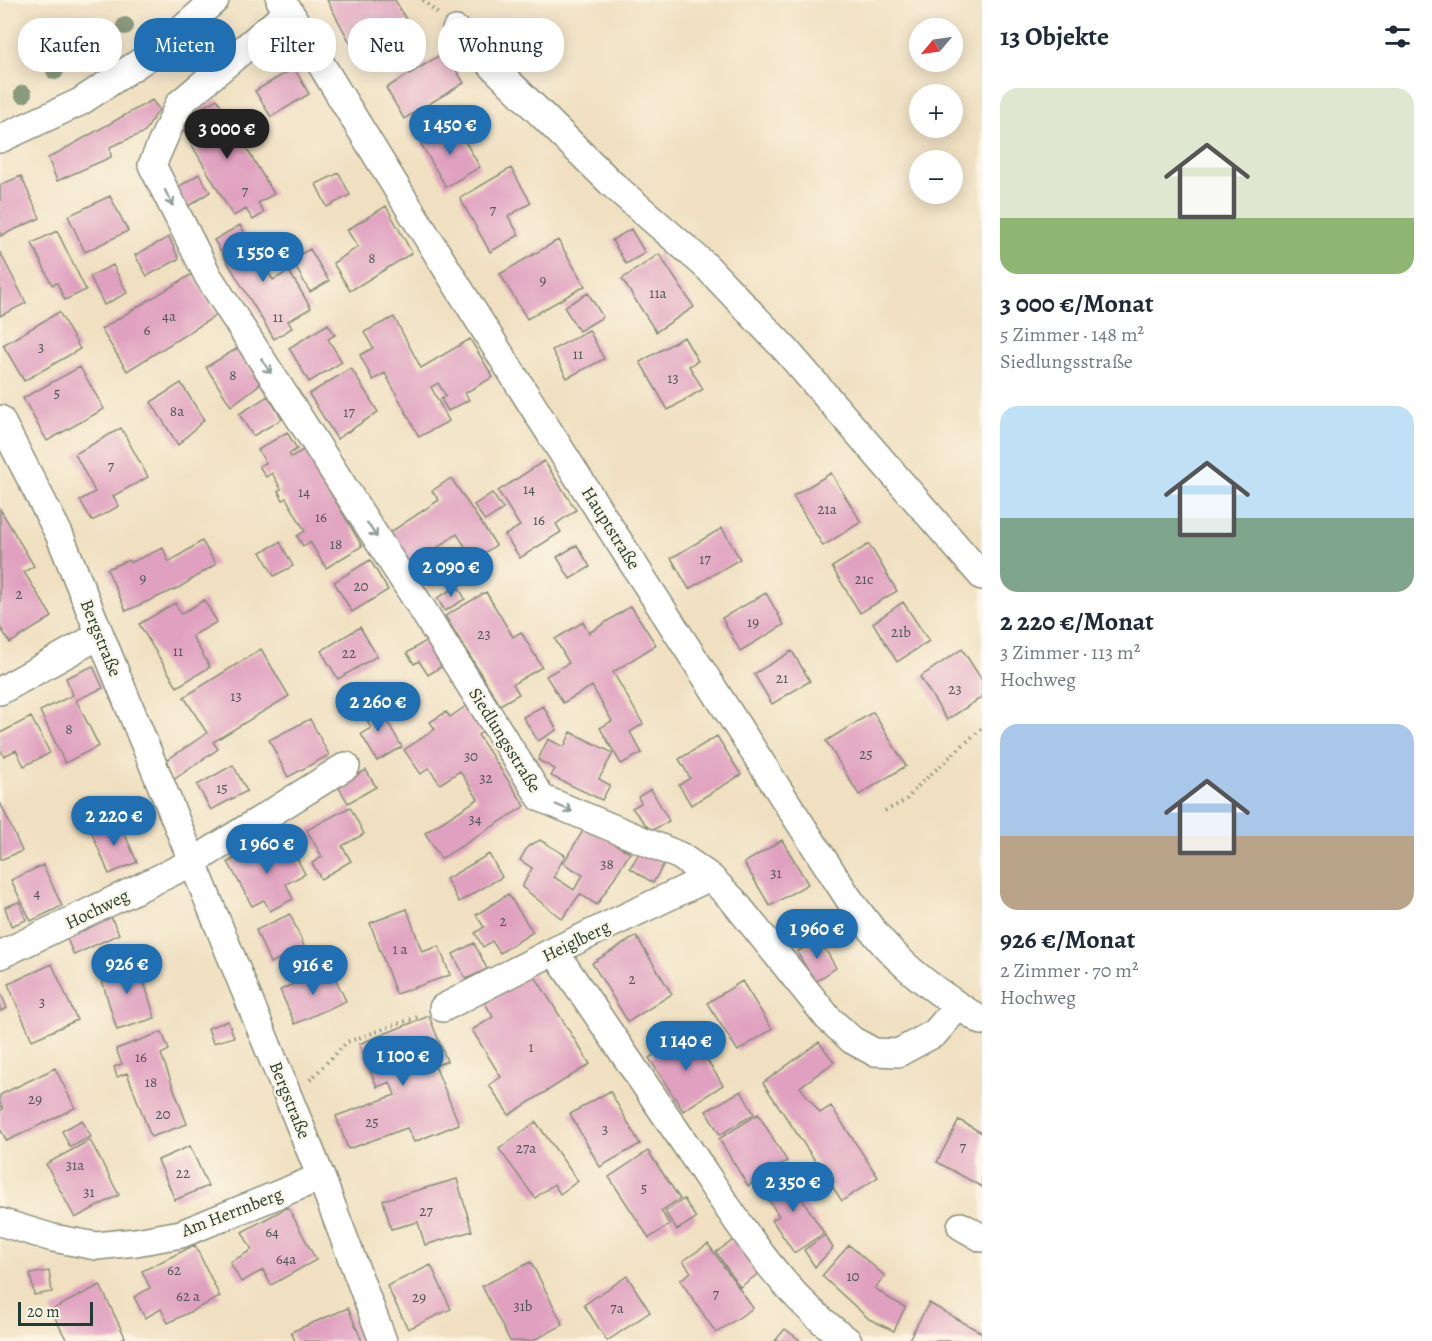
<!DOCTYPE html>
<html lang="de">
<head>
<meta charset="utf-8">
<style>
	:root { --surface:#fff; --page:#f6f6f7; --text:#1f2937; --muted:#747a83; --accent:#1f6fb2 }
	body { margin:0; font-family:Alegreya,serif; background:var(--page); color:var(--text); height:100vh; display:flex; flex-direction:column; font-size:22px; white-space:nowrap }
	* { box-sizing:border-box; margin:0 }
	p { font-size:20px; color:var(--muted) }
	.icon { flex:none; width:33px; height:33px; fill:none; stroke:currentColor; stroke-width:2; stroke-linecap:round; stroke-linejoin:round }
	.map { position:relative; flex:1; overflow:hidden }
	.drawer { display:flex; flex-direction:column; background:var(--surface); width:450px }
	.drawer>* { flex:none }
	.banner { position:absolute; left:18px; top:18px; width:570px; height:54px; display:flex; gap:12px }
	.needle { width:39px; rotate:241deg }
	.controls { position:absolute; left:909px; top:18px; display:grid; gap:12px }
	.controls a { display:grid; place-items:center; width:54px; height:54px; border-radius:50%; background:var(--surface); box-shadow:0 3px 15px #0003; font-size:30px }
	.scale { position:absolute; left:18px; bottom:15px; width:75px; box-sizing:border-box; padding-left:6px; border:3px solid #1f3d34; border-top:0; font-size:16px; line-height:21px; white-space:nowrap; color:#1f3d34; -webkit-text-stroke:4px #fcf5e5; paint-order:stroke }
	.price { position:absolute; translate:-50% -51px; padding:0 14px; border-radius:21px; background:var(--accent); color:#fff; font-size:20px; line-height:39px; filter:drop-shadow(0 2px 3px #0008) }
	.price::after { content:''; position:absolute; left:50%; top:36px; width:18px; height:14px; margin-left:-9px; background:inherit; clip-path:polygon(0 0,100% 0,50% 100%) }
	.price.selected { background:#222; color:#fff }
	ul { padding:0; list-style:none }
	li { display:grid; align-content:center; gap:12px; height:318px; padding:0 18px }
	li span { display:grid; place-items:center; height:186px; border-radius:18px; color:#555 }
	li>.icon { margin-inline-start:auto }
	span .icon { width:108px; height:108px; fill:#fffc; stroke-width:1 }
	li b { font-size:26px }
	h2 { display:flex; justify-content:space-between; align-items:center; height:72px; padding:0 18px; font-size:26px }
	.chip { padding:0 21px; border-radius:24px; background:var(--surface); box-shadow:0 3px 15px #0003; font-size:21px; line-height:54px }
	.chip.selected { background:var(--accent); color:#fff }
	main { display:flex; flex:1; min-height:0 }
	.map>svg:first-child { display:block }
	.building { fill:#e0a1c0 }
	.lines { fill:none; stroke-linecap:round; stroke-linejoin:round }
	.minor-casing { stroke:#888e7a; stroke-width:30 }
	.path { stroke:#888e7a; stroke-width:4; stroke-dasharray:1.5 4.5; stroke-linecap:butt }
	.minor { stroke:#fff; stroke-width:27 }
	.tree { fill:#8a9a7e }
	.oneway { stroke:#8f9e9a }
	.labels { text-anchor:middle; stroke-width:4.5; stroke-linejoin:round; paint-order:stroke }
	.number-label { font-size:15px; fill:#4f5657 }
	.street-label { font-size:18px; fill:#1f3d34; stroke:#fcf5e5 }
</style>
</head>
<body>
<main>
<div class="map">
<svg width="982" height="1341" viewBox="0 0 982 1341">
	<rect width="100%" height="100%" fill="#fcf5e5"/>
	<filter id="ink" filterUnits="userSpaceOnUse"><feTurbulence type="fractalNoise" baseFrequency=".0167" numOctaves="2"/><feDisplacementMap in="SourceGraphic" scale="12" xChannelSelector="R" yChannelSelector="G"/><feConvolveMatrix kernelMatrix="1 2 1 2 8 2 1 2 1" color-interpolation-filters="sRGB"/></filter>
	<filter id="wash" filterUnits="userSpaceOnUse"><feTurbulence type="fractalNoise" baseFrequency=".008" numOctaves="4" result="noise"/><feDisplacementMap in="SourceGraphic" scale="24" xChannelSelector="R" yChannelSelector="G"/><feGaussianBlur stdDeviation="1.35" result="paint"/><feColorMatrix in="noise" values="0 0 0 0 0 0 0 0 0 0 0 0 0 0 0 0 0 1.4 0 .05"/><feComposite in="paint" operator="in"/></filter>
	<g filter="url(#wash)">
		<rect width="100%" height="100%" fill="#f0e0c1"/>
		<g id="blocks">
			<path class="building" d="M 327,0 L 395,0 L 407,21 L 354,50 Z
				M 445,52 L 464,83 L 404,119 L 386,88 Z
				M 294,68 L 309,94 L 271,117 L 255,91 Z
				M 217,99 L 274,194 L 258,203 L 264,213 L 253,220 L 246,209 L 233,216 L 178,121 Z
				M 152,100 L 159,109 L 145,132 L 110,147 L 111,157 L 57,181 L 48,158 Z
				M 455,124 L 480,167 L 446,187 L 421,144 Z
				M 511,168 L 531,203 L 508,216 L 519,235 L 490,252 L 460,198 Z
				M 339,173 L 350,195 L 327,207 L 316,184 Z
				M 199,174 L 210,192 L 187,207 L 175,189 Z
				M 21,176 L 40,218 L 0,236 L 0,185 Z
				M 110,196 L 128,231 L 85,252 L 68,216 Z
				M 386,206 L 412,253 L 350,291 L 333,263 L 358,247 L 347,230 Z
				M 240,225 L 273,280 L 289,271 L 311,308 L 288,321 L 292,328 L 274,339 L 214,240 Z
				M 631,229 L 645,253 L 626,264 L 612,240 Z
				M 57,231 L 86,290 L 65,300 L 57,283 L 52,285 L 32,243 Z
				M 169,237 L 179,259 L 147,276 L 135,255 Z
				M 558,240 L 585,286 L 527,319 L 500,274 Z
				M 310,249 L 329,281 L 310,292 L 291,259 Z
				M 0,252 L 26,303 L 0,316 Z
				M 659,254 L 694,307 L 656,332 L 622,279 Z
				M 113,265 L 127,293 L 104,305 L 90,276 Z
				M 192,274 L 217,315 L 127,371 L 101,329 Z
				M 588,293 L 603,317 L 579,331 L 564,307 Z
				M 59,312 L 80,349 L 24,381 L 3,345 Z
				M 394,317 L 421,368 L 470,339 L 493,377 L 465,393 L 469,400 L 448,411 L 441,399 L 446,396 L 438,383 L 431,387 L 449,421 L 419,437 L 385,373 L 373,380 L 360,355 L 373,348 L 364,332 Z
				M 328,324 L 335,335 L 328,339 L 342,362 L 309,382 L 289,348 Z
				M 589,330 L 604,359 L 567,378 L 552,350 Z
				M 684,337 L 698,361 L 689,366 L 703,389 L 668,410 L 640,362 Z
				M 238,348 L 260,384 L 231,406 L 206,367 Z
				M 80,367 L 104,409 L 47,441 L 23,398 Z
				M 351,368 L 378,412 L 337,439 L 309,394 Z
				M 181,383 L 204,420 L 178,445 L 151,402 Z
				M 268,396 L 282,419 L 253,436 L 239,414 Z
				M 121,428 L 148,477 L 113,496 L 119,506 L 92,521 L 80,500 L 95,492 L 75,454 Z
				M 287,432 L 297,449 L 289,454 L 291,457 L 305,449 L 362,546 L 326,568 L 310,542 L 303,546 L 297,536 L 305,531 L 286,498 L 283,500 L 278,491 L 281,489 L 272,473 L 266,477 L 259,466 L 266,463 L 258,450 Z
				M 544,461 L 576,510 L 556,524 L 561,532 L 520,558 L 505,535 L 520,526 L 498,491 Z
				M 831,473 L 861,522 L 823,546 L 793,496 Z
				M 451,478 L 496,545 L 474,560 L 457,534 L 402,572 L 380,539 L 439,500 L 432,491 Z
				M 492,493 L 503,509 L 485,521 L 474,505 Z
				M 0,509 L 34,566 L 24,572 L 52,617 L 10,643 L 0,627 Z
				M 722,528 L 740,559 L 689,589 L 671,558 Z
				M 202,541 L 216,564 L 180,587 L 126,611 L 107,569 L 129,560 L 130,563 L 163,548 L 169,562 Z
				M 280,542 L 293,566 L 274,576 L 261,552 Z
				M 869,544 L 897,591 L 860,613 L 832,567 Z
				M 577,545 L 590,567 L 570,579 L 557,557 Z
				M 370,560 L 388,590 L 352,612 L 334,582 Z
				M 458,586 L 465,599 L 445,611 L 437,598 Z
				M 486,592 L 513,637 L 521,632 L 542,667 L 513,684 L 519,694 L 500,705 L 445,616 Z
				M 766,593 L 784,625 L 740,651 L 722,618 Z
				M 204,600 L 217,622 L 192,636 L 210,667 L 177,687 L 139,624 L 175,603 L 181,614 Z
				M 903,602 L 929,641 L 897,662 L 873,623 Z
				M 631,606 L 656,645 L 613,672 L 643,724 L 630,732 L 642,753 L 621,764 L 600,728 L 612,721 L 592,686 L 563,703 L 546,676 L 569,663 L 555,639 L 583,622 L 589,633 Z
				M 360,627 L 377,656 L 338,679 L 321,651 Z
				M 427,640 L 447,663 L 428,675 L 419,661 L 414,664 L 407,653 Z
				M 261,649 L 289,696 L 213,742 L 218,749 L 173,780 L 167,760 L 207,733 L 184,697 Z
				M 962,649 L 982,680 L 982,697 L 947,720 L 920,677 Z
				M 792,651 L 810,681 L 772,704 L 754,674 Z
				M 93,666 L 103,688 L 76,700 L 99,746 L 65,763 L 40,711 L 73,695 L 66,678 Z
				M 369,698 L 383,721 L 386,719 L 402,747 L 377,761 L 361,734 L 371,728 L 358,705 Z
				M 469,704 L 487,729 L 478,735 L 525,806 L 441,859 L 425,833 L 478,799 L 460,771 L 440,784 L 429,768 L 421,774 L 404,750 L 435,729 L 430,722 L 446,712 L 450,717 Z
				M 543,706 L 557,730 L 538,741 L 523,717 Z
				M 873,712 L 906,766 L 859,795 L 826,741 Z
				M 31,717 L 50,753 L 24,766 L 16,750 L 4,756 L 0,749 L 0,733 Z
				M 310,719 L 329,755 L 288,777 L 269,740 Z
				M 571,732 L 613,753 L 599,779 L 610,785 L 602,800 L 551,776 L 555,769 L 538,760 L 548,739 L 564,747 Z
				M 717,736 L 741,775 L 691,805 L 679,785 L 690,778 L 679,759 Z
				M 233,765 L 247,791 L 211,810 L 197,785 Z
				M 366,770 L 376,787 L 348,803 L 338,786 Z
				M 651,789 L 669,821 L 651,831 L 632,808 L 641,803 L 638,797 Z
				M 0,802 L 22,851 L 0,860 Z
				M 350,807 L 364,834 L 342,846 L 351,861 L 321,879 L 312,863 L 322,857 L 307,830 Z
				M 118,819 L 137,862 L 109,874 L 91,831 Z
				M 586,826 L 630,853 L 597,905 L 580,894 L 562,919 L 522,887 L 532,868 L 520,860 L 528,846 L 540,840 L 565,855 L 554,877 L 574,890 L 583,875 L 563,863 Z
				M 782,840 L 808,884 L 770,906 L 744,863 Z
				M 264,842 L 271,855 L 290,845 L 305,874 L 286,884 L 293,899 L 270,911 L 264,900 L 252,906 L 228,862 Z
				M 641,850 L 664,864 L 653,883 L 630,868 Z
				M 489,854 L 502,877 L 459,902 L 446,879 Z
				M 43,865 L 62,906 L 31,921 L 11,880 Z
				M 508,894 L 533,932 L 500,953 L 492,941 L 483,947 L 475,933 L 484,927 L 476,915 Z
				M 19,902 L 26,920 L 11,926 L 5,907 Z
				M 407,909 L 422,952 L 439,946 L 450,975 L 396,994 L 370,923 Z
				M 109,913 L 119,934 L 74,955 L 65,934 Z
				M 290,914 L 305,948 L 270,963 L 256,930 Z
				M 636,936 L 672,994 L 628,1022 L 592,963 Z
				M 819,938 L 836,968 L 815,982 L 797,952 Z
				M 474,943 L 487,969 L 466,979 L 453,954 Z
				M 137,959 L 155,1018 L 117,1030 L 99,971 Z
				M 52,964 L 77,1020 L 32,1040 L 8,984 Z
				M 330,967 L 346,1001 L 295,1024 L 280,990 Z
				M 533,973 L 590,1064 L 509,1115 L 489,1085 L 501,1077 L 472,1030 L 493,1017 L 485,1003 Z
				M 742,981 L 772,1029 L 738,1051 L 707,1003 Z
				M 0,991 L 7,1008 L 0,1011 Z
				M 429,1016 L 447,1061 L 435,1066 L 459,1124 L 414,1142 L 407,1128 L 348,1149 L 336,1116 L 395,1095 L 390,1082 L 377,1087 L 359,1044 Z
				M 228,1021 L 234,1037 L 213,1043 L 208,1028 Z
				M 162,1032 L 169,1050 L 161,1054 L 187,1124 L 151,1137 L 127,1073 L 117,1077 L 114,1067 L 122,1064 L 116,1049 Z
				M 689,1032 L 723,1085 L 683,1111 L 649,1058 Z
				M 819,1042 L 834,1062 L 800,1087 L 820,1113 L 831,1106 L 878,1177 L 842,1201 L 763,1083 Z
				M 55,1068 L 75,1108 L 7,1141 L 0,1129 L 0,1111 L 3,1109 L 0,1103 L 0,1095 Z
				M 610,1091 L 640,1144 L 600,1167 L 570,1114 Z
				M 741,1091 L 754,1114 L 720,1135 L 706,1111 Z
				M 758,1114 L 787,1161 L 748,1186 L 719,1139 Z
				M 82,1120 L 91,1137 L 70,1147 L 62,1131 Z
				M 959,1120 L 982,1133 L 982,1187 L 937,1162 Z
				M 536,1122 L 578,1181 L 560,1194 L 554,1184 L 535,1198 L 499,1149 Z
				M 90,1140 L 119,1195 L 75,1218 L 46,1164 Z
				M 190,1146 L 208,1186 L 175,1200 L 158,1160 Z
				M 648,1151 L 680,1199 L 661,1211 L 670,1224 L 649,1238 L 609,1177 Z
				M 795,1172 L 810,1194 L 802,1199 L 824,1233 L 794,1253 L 772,1220 L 779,1216 L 764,1193 Z
				M 457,1179 L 472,1231 L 425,1245 L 418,1222 L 391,1229 L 383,1200 Z
				M 684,1199 L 696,1218 L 677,1230 L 665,1212 Z
				M 288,1207 L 316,1260 L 271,1285 L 263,1270 L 241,1282 L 230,1262 L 252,1250 L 242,1232 Z
				M 825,1235 L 833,1248 L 815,1267 L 804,1250 Z
				M 734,1240 L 758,1274 L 740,1287 L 716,1252 Z
				M 708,1244 L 753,1308 L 716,1333 L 680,1280 L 691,1272 L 683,1261 Z
				M 195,1245 L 220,1297 L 168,1323 L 161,1309 L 145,1318 L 134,1297 L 150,1288 L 142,1271 Z
				M 849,1245 L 885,1276 L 875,1288 L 887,1297 L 905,1307 L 894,1331 L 869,1319 L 822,1276 Z
				M 531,1262 L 563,1325 L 532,1341 L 510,1341 L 482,1286 Z
				M 431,1265 L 451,1309 L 408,1329 L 387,1286 Z
				M 49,1271 L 52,1292 L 34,1295 L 30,1274 Z
				M 627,1276 L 650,1312 L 607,1341 L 584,1305 Z
				M 100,1285 L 125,1337 L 118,1341 L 67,1341 L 51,1310 Z
				M 929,1303 L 982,1333 L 982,1341 L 908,1341 Z
				M 348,1308 L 362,1341 L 295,1341 L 291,1332 Z
				M 785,1329 L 801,1341 L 775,1341 Z"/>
		</g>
	</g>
	<g filter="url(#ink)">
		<use href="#blocks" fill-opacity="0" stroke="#888e7a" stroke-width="1.5"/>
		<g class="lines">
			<defs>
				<path id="minor" d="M 280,0 L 289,11 C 469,311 659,605 849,899 C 866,922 882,944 903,963 C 926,985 955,1004 982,1021
					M 289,11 L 179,104 L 152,165 L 208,276 L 419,604 L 541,798 L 680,856 L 710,877 L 733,900 L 828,1018 L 852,1040 L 874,1052 L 898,1053 L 935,1033 L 958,1006
					M 456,30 L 612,184 L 707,267 L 786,350 L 982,576
					M 0,139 L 80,102 L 160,49 L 215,0
					M 0,419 L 59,534 L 321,1177 L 383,1341
					M 0,691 L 100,635
					M 554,951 C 600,1019 646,1086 692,1154 C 737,1221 780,1293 848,1341
					M 0,955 L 193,862 L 346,766
					M 443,1008 L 554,951 L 710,877
					M 0,1222 L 53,1238 L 96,1246 L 136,1242 L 181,1234 L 321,1177
					M 961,1226 L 982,1238"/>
			</defs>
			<use href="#minor" class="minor-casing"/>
			<path class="path" d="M 423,0 L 438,14
				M 885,811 L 905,801 L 921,783 L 982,728
				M 310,1080 L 347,1042 L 420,1016"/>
			<use href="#minor" class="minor"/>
		</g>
		<g class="tree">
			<circle cx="125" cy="26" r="9"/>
			<circle cx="91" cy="48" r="9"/>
			<circle cx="55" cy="71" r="9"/>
			<circle cx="23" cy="94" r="9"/>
		</g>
		<defs><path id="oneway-shaft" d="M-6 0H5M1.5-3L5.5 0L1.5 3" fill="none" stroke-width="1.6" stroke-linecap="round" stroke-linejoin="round" transform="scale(1.5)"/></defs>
		<g class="oneway">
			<use href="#oneway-shaft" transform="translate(169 198) rotate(63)"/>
			<use href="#oneway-shaft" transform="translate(266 366) rotate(57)"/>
			<use href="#oneway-shaft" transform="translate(372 530) rotate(57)"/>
			<use href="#oneway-shaft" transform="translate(564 808) rotate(23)"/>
		</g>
	</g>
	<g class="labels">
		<g class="number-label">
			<text x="245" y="196">7</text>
			<text x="493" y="215">7</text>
			<text x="372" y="263">8</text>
			<text x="543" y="285">9</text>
			<text x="658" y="298">11a</text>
			<text x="169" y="321">4a</text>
			<text x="278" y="322">11</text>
			<text x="147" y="335">6</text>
			<text x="41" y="352">3</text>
			<text x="578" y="359">11</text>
			<text x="233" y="380">8</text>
			<text x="673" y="383">13</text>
			<text x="57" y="398">5</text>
			<text x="177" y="416">8a</text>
			<text x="349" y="417">17</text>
			<text x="111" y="471">7</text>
			<text x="529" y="494">14</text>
			<text x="304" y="497">14</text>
			<text x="827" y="514">21a</text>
			<text x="321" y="522">16</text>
			<text x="539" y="525">16</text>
			<text x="336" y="549">18</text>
			<text x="705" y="564">17</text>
			<text x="143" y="583">9</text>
			<text x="864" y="584">21c</text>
			<text x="361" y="591">20</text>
			<text x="19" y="599">2</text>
			<text x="753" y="627">19</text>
			<text x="901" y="637">21b</text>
			<text x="484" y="639">23</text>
			<text x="178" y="656">11</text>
			<text x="349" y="658">22</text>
			<text x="782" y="683">21</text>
			<text x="955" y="694">23</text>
			<text x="236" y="701">13</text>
			<text x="69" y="734">8</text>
			<text x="866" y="759">25</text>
			<text x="471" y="761">30</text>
			<text x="486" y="783">32</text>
			<text x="222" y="793">15</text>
			<text x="475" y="824">34</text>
			<text x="607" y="869">38</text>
			<text x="776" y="878">31</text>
			<text x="37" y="898">4</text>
			<text x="503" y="926">2</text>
			<text x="400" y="954">1 a</text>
			<text x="632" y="984">2</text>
			<text x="42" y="1007">3</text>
			<text x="531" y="1052">1</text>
			<text x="141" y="1062">16</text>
			<text x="151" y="1087">18</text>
			<text x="35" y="1104">29</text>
			<text x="163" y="1119">20</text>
			<text x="372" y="1127">25</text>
			<text x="605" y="1134">3</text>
			<text x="963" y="1152">7</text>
			<text x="526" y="1153">27a</text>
			<text x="75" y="1170">31a</text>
			<text x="183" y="1178">22</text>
			<text x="644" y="1193">5</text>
			<text x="89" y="1197">31</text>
			<text x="426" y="1216">27</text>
			<text x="272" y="1237">64</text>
			<text x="286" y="1264">64a</text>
			<text x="174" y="1275">62</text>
			<text x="853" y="1281">10</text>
			<text x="716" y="1299">7</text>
			<text x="188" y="1301">62 a</text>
			<text x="419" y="1302">29</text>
			<text x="523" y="1311">31b</text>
			<text x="617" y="1313">7a</text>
		</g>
		<g class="street-label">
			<text transform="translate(611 528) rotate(58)" y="6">Hauptstraße</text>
			<text transform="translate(101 638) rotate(68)" y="6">Bergstraße</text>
			<text transform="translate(505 740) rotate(58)" y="6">Siedlungsstraße</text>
			<text transform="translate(97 909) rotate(-26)" y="6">Hochweg</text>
			<text transform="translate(576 941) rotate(-26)" y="6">Heiglberg</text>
			<text transform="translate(290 1100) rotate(68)" y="6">Bergstraße</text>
			<text transform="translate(232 1212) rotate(-21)" y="6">Am Herrnberg</text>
		</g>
	</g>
</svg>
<div class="controls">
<a><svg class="needle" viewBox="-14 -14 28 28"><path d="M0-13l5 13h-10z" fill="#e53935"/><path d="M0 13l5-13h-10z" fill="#747a83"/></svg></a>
<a>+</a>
<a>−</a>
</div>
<div class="scale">20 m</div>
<b class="price" style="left:450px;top:156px">1 450 €</b>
<b class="price selected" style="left:227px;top:160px">3 000 €</b>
<b class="price" style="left:263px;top:283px">1 550 €</b>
<b class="price" style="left:451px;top:598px">2 090 €</b>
<b class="price" style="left:378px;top:733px">2 260 €</b>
<b class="price" style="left:114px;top:847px">2 220 €</b>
<b class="price" style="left:267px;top:875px">1 960 €</b>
<b class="price" style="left:817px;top:960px">1 960 €</b>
<b class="price" style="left:127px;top:995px">926 €</b>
<b class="price" style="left:313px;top:996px">916 €</b>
<b class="price" style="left:686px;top:1072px">1 140 €</b>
<b class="price" style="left:403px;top:1087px">1 100 €</b>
<b class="price" style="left:793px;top:1213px">2 350 €</b>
<div class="banner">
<a class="chip">Kaufen</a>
<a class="chip selected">Mieten</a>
<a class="chip">Filter</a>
<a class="chip">Neu</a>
<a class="chip">Wohnung</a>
</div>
</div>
<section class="drawer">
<h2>13 Objekte<svg class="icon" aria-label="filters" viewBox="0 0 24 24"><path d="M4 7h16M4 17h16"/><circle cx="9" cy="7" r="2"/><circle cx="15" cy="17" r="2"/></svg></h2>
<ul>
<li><span style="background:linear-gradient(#dfe7d0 70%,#8fb573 0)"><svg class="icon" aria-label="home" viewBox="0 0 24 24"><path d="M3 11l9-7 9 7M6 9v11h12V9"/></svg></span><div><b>3 000 €/Monat</b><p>5 Zimmer · 148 m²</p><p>Siedlungsstraße</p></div></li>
<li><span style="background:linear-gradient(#bfe0f5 60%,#7fa58c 0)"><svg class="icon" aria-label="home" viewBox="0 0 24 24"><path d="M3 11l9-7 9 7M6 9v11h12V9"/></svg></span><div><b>2 220 €/Monat</b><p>3 Zimmer · 113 m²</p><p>Hochweg</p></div></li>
<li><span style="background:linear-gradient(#a9c7e8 60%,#b9a48a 0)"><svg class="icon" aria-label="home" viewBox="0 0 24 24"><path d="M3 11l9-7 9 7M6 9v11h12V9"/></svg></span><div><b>926 €/Monat</b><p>2 Zimmer · 70 m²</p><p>Hochweg</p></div></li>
</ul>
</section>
</main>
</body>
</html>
